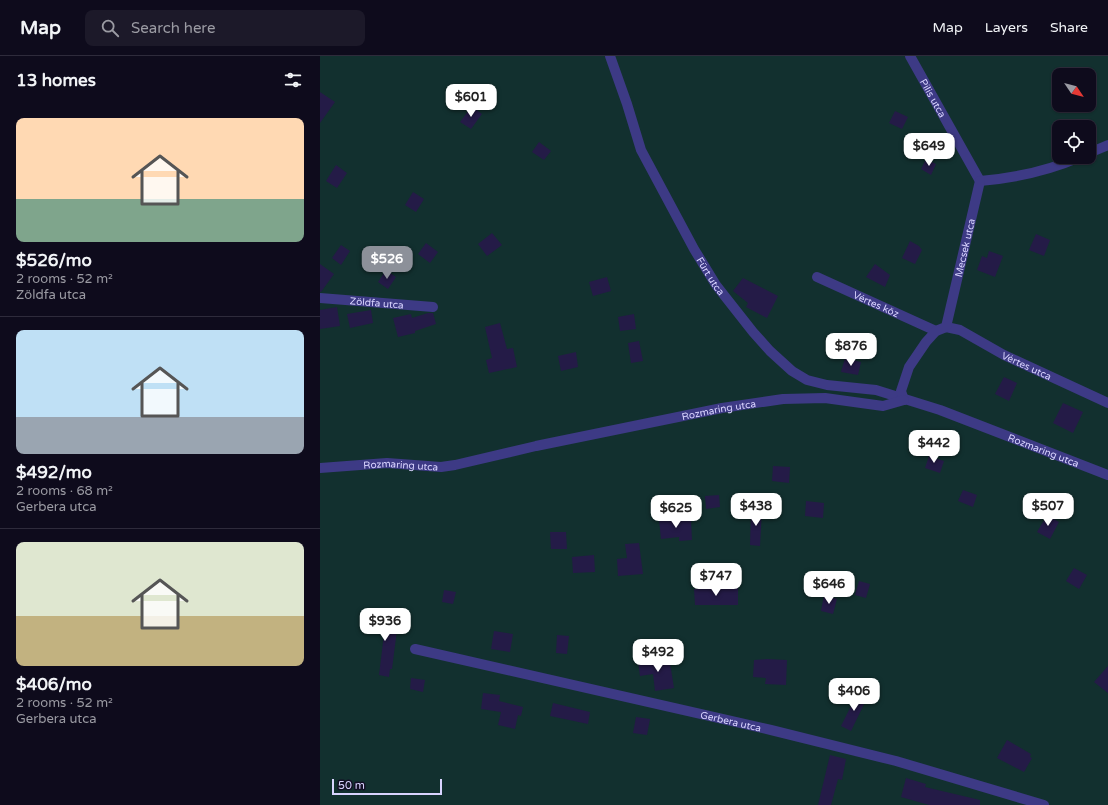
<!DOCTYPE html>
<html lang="en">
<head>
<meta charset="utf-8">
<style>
	:root { --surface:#0e0b1c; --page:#1c1929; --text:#f1f3f6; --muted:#9b9ba3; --line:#2e2b3b; --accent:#8c9099 }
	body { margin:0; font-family:"Varela Round",sans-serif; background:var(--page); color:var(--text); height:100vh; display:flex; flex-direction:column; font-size:15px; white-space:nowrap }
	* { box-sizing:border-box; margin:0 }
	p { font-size:13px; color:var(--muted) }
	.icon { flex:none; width:22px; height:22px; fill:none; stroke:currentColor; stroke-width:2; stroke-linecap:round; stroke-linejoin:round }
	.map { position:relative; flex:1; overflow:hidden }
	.panel { display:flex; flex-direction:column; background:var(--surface); width:320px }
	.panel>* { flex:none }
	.needle { width:26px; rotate:125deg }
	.tools { position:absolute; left:732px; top:12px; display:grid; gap:8px }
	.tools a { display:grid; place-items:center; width:44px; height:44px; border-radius:8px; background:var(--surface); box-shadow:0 1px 3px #0004,0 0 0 1px var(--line); font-size:20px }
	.scale { position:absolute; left:12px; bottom:10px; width:110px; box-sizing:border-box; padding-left:4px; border:2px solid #d9d4ff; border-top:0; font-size:11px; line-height:14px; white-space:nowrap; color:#d9d4ff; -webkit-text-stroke:3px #130f26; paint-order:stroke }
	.price { position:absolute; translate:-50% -34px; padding:0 9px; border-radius:8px; background:#fff; color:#222; font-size:13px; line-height:26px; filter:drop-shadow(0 1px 2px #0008) }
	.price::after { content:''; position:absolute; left:50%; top:24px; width:12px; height:9px; margin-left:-6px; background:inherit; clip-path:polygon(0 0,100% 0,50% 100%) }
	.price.active { background:var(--accent); color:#fff }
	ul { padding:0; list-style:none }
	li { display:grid; align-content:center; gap:8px; height:212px; padding:0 16px }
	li+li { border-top:1px solid var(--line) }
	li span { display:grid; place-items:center; height:124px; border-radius:8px; color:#555 }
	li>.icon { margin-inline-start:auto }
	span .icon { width:72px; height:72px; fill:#fffc; stroke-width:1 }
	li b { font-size:17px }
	h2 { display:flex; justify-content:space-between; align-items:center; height:48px; padding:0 16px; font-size:17px }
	header { display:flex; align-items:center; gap:24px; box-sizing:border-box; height:56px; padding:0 20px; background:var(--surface); border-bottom:1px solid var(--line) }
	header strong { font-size:19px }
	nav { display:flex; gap:22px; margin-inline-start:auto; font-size:14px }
	.search { width:280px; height:36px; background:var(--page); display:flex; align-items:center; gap:10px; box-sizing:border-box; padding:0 14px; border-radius:8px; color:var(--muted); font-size:15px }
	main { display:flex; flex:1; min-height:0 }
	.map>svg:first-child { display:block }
	.green { fill:#12302f; fill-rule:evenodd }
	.building { fill:#241b47 }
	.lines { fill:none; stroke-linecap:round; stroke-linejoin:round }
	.minor { stroke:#3d3a85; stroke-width:10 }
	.labels { text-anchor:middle; stroke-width:4; stroke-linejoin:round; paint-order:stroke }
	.street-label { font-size:10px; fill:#d9d4ff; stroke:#130f26 }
</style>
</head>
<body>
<header>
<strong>Map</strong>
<div class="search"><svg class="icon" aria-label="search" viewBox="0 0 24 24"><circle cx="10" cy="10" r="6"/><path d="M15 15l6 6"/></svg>Search here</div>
<nav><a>Map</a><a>Layers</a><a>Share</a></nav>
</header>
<main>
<section class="panel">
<h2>13 homes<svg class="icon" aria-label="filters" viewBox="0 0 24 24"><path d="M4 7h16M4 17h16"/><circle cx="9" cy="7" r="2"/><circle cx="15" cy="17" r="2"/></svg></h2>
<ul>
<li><span style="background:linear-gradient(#ffd9b3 65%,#7fa58c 0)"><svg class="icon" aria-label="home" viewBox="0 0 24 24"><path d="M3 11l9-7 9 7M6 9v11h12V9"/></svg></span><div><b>$526/mo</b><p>2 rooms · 52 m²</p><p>Zöldfa utca</p></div></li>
<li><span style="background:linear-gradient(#bfe0f5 70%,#9aa5b1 0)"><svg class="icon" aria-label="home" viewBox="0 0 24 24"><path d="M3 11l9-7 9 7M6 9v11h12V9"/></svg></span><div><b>$492/mo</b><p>2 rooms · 68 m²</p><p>Gerbera utca</p></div></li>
<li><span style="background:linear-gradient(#dfe7d0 60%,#c2b280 0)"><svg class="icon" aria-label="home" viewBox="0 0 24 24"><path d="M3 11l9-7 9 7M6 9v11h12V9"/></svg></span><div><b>$406/mo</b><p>2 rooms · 52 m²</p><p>Gerbera utca</p></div></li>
</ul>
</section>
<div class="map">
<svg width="788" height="749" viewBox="0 0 788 749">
	<rect width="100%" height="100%" fill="#130f26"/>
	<path class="green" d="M 0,0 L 788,0 L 788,749 L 0,749 ZM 739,19 L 769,19 L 769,49 L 739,49 ZM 739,71 L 769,71 L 769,101 L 739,101 Z"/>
	<path class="building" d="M 0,36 L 15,46 L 0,67 Z
		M 152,50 L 162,58 L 151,73 L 140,66 Z
		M 575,55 L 588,61 L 582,73 L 569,67 Z
		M 219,86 L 231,95 L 224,104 L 212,96 Z
		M 606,103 L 616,108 L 611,119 L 601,113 Z
		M 16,109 L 27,117 L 17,132 L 6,125 Z
		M 93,136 L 104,143 L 96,156 L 85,149 Z
		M 172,177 L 182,189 L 167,200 L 158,188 Z
		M 716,178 L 730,184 L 724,200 L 709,194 Z
		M 590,185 L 599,190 L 602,194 L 595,208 L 582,202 Z
		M 106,187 L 118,196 L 110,207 L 98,198 Z
		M 21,189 L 30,195 L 21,209 L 12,202 Z
		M 669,195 L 683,200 L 675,221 L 657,214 L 662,200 L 667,202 Z
		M 0,208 L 14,218 L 1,236 L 0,236 Z
		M 555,208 L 570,219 L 565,231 L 546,221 Z
		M 66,214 L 76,221 L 68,233 L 58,226 Z
		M 287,221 L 291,235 L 273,240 L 269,226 Z
		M 423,222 L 458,240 L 447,262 L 426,251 L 428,247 L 413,235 Z
		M 17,251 L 20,270 L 0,273 L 0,254 Z
		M 51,254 L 53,267 L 30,272 L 27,258 Z
		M 108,257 L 113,257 L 116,268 L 95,275 L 95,277 L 78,281 L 73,262 L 91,258 L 92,262 Z
		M 314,258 L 316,273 L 300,275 L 298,261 Z
		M 180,267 L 187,293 L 193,292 L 197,311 L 169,317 L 166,304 L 172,302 L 165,271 Z
		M 319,285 L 323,305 L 311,307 L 308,287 Z
		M 256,296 L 258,311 L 241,315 L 238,300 Z
		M 525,302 L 541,306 L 538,319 L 521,316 Z
		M 684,321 L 697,327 L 689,345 L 675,338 Z
		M 743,347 L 763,356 L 753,377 L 733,367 Z
		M 609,400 L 624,405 L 620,417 L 605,412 Z
		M 453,410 L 470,411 L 469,427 L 452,425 Z
		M 643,434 L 657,439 L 653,451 L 638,445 Z
		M 399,439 L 400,451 L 386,453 L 385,440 Z
		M 486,445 L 504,447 L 503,462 L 485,460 Z
		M 431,454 L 442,454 L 440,490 L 430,489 Z
		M 727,459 L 739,466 L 730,483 L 717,476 Z
		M 355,462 L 355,465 L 371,464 L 372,484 L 359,485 L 359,481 L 341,483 L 339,464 Z
		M 230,476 L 246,476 L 247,493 L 231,493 Z
		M 319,487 L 323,518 L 298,520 L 297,503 L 307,502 L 305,488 Z
		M 274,499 L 275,516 L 253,517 L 252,501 Z
		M 754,512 L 767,519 L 759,533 L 746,525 Z
		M 539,525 L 550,528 L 546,542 L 535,539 Z
		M 418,532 L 418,549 L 375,549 L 374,533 Z
		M 124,534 L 136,536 L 133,548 L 122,546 Z
		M 504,539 L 517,543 L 513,558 L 501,555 Z
		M 49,561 L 78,566 L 72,613 L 70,613 L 69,621 L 59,619 L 64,578 L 46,575 Z
		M 174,575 L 193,578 L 190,596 L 171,593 Z
		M 237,579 L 249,580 L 247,598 L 236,597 Z
		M 349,601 L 354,632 L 335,635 L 333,618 L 320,620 L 318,606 Z
		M 447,603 L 467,604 L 466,629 L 445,628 L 446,622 L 433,621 L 434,604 Z
		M 788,610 L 788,637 L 774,626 Z
		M 91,622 L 105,624 L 103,636 L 90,633 Z
		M 163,637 L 180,639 L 179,645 L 203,651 L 201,660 L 198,659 L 195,673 L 178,669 L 181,656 L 161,653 Z
		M 537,638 L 547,642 L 531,675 L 521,670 Z
		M 233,647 L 270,656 L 268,668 L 230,660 Z
		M 316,661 L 330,663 L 327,679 L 313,677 Z
		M 687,684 L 711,698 L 710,701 L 712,702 L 704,716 L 677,702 Z
		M 510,699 L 526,703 L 522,724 L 518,723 L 511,749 L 498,749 Z
		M 586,722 L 606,728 L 605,731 L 660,744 L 660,749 L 609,749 L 581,741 Z"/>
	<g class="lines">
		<g class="minor">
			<path id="s1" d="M 290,0 L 307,48 L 321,94 L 374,193 L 396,229 L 433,276 L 450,295 L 472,315 L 487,324 L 507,329 L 556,334 L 620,354 L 788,419"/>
			<path id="s2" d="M 590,0 L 660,125"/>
			<path d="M 769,97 L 788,89"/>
			<path d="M 660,125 C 695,122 728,115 760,101"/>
			<path id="s3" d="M 497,221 L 616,275"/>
			<path id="s4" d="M 0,242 L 113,251"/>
			<path id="s5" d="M 626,271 L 640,274 L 684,299 L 788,347"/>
			<path id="s6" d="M 584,344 L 581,335 L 589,311 L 606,286 L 616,275 L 626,271 L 660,125"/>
			<path id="s7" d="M 0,412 L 67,407 L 121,411 L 135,409 L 216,390 L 402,352 L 463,343 L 505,342 L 563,350 L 584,344"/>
			<path id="s8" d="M 95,593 L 451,674 L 576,705 L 724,749"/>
		</g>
	</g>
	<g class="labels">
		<g class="street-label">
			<text dy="4" stroke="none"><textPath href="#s2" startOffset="48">Pilis utca</textPath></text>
			<text dy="4" stroke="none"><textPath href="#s6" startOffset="172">Mecsek utca</textPath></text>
			<text dy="4" stroke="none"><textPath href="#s1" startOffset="243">Fürt utca</textPath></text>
			<text dy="4" stroke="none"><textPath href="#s4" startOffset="57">Zöldfa utca</textPath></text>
			<text dy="4" stroke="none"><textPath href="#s3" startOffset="65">Vértes köz</textPath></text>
			<text dy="4" stroke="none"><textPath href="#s5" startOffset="90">Vértes utca</textPath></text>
			<text dy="4" stroke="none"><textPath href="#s7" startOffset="405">Rozmaring utca</textPath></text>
			<text dy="4" stroke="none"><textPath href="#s1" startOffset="634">Rozmaring utca</textPath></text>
			<text dy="4" stroke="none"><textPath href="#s7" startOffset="81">Rozmaring utca</textPath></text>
			<text dy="4" stroke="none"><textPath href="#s8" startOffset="324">Gerbera utca</textPath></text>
		</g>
	</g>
</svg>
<div class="tools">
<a><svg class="needle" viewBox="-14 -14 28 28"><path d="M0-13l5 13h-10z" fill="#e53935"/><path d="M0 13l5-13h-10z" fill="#9b9ba3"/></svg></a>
<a><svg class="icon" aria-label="locate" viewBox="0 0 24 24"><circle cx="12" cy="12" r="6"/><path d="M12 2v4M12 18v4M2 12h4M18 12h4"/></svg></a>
</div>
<div class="scale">50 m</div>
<b class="price" style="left:151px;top:62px">$601</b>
<b class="price" style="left:609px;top:111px">$649</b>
<b class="price active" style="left:67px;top:224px">$526</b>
<b class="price" style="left:531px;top:311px">$876</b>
<b class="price" style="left:614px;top:408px">$442</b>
<b class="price" style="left:436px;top:471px">$438</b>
<b class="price" style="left:728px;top:471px">$507</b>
<b class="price" style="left:356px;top:473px">$625</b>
<b class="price" style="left:396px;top:541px">$747</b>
<b class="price" style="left:509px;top:549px">$646</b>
<b class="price" style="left:65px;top:586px">$936</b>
<b class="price" style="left:338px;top:617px">$492</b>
<b class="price" style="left:534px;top:656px">$406</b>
</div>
</main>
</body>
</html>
